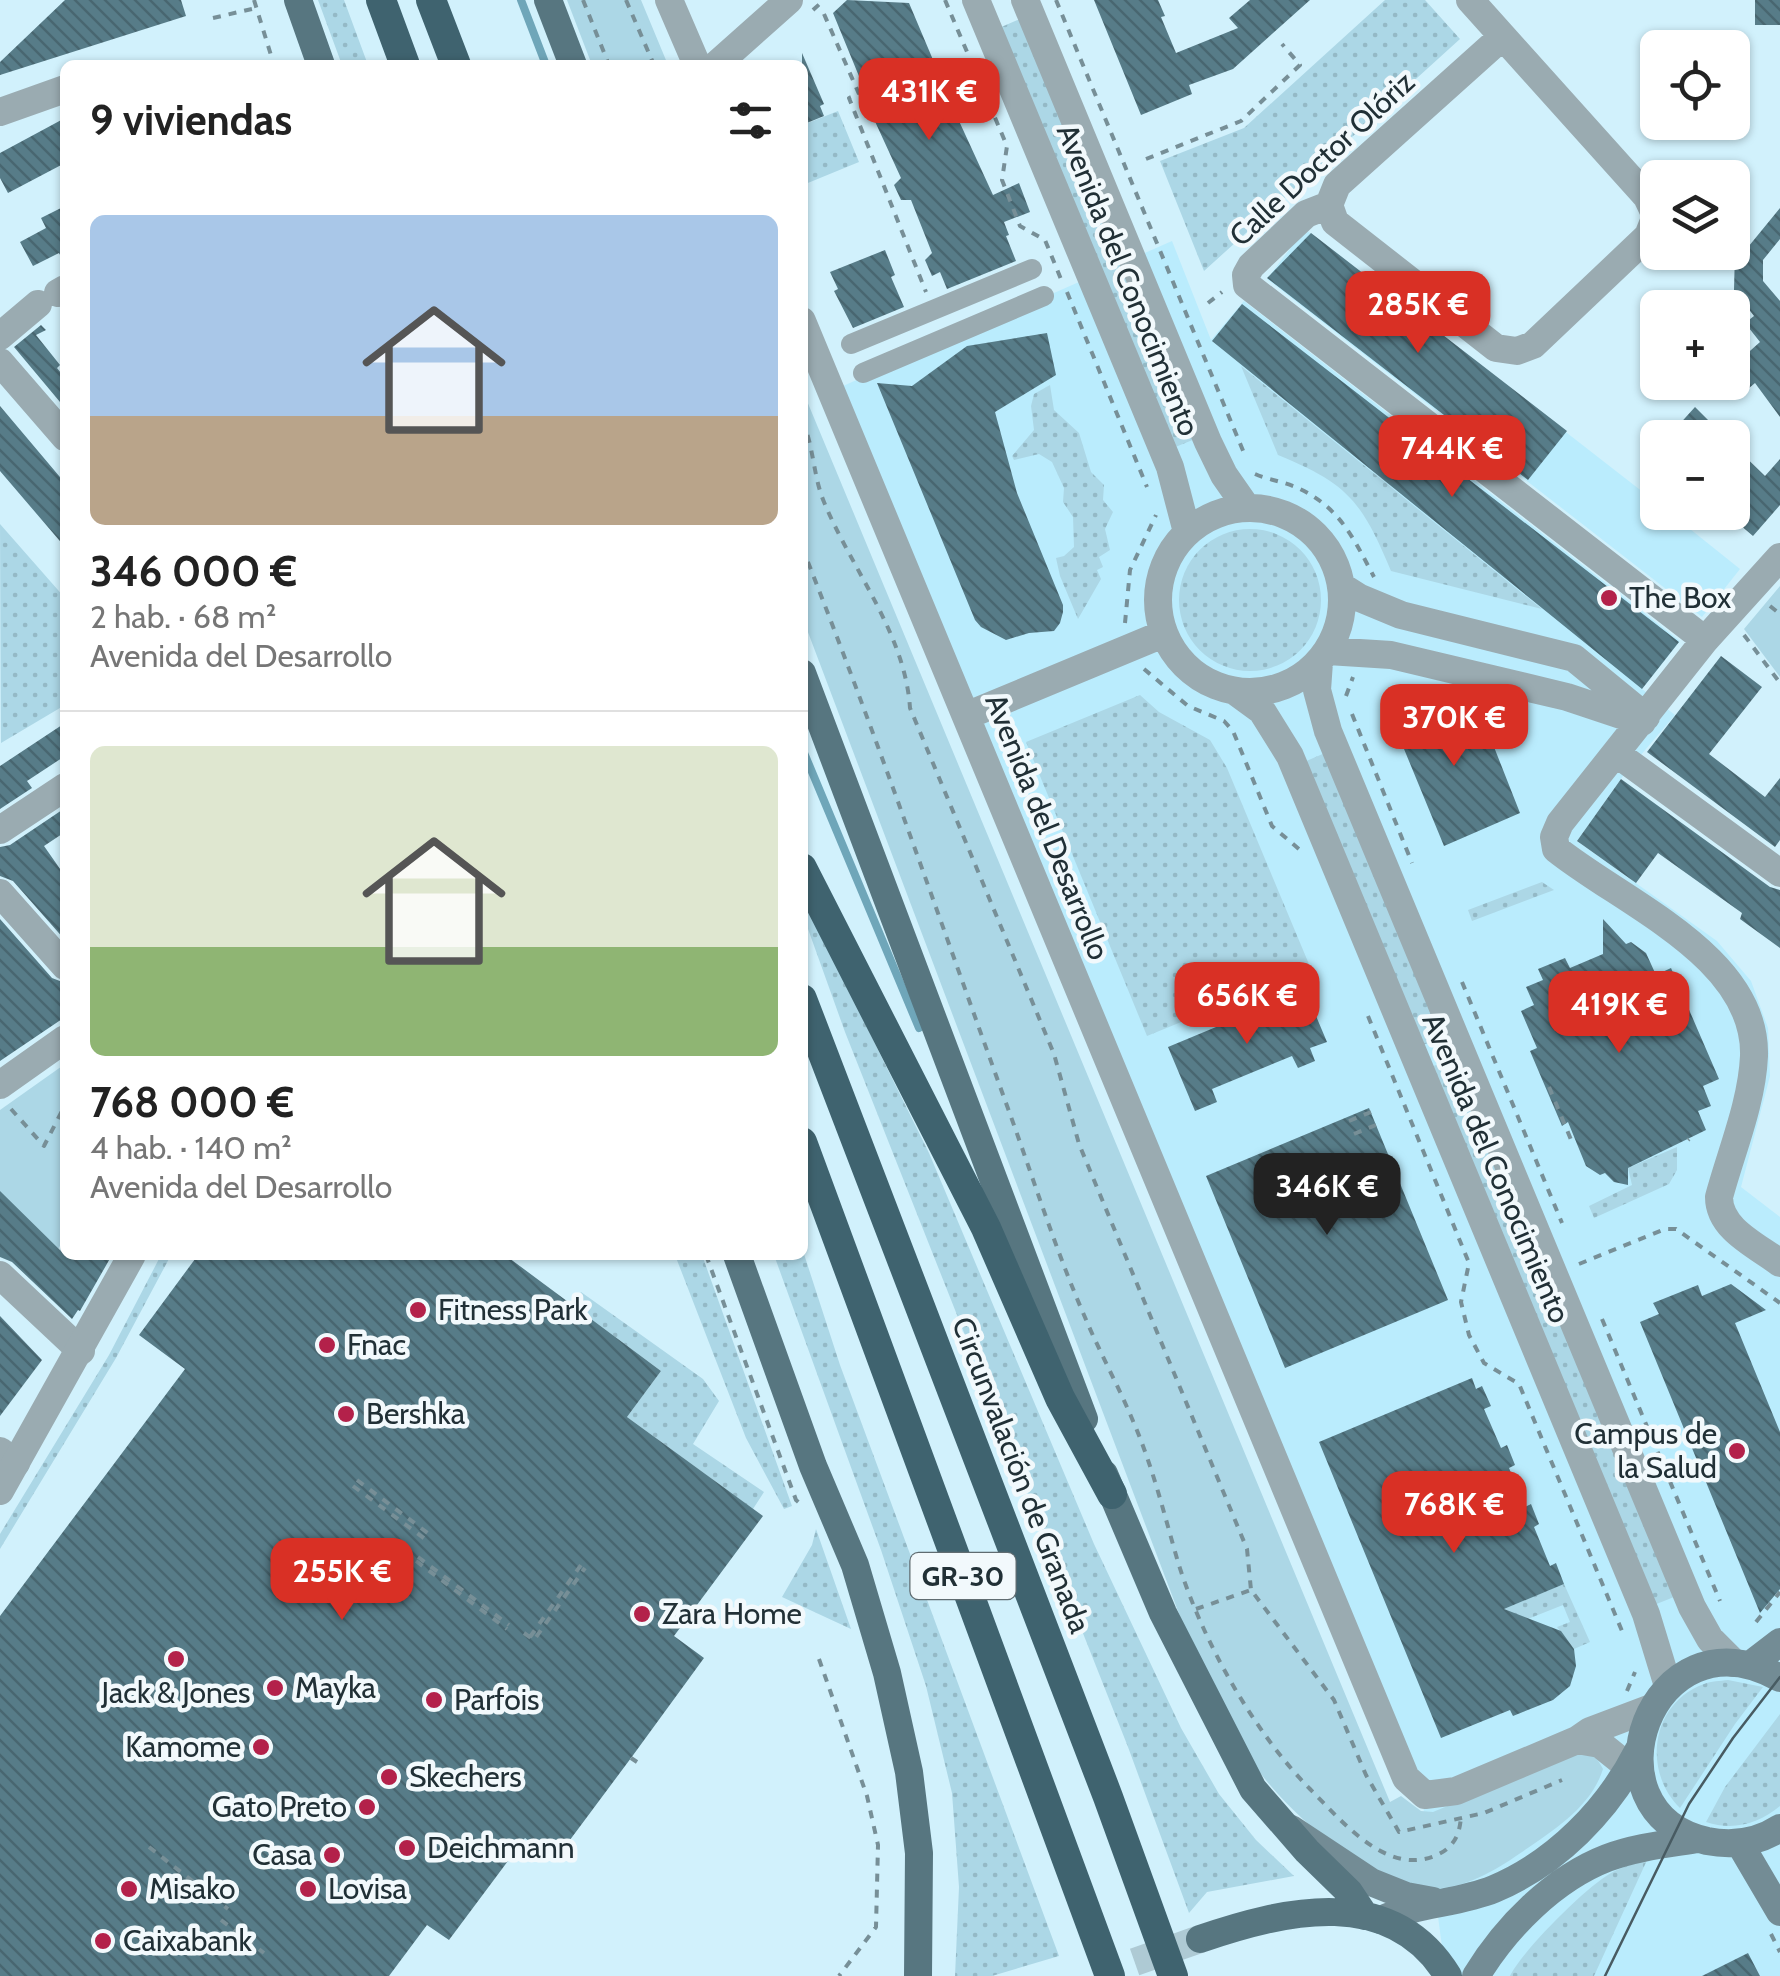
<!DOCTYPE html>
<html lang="es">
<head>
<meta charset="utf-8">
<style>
	:root { --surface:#fff; --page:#f6f6f6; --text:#222; --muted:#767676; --line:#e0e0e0; --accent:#d93025 }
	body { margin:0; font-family:Cabin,sans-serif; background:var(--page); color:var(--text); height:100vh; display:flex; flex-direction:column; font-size:38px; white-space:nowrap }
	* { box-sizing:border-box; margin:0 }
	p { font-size:32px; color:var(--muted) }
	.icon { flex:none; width:55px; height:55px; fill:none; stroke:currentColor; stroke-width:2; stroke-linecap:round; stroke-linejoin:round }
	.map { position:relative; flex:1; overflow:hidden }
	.panel { position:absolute; left:60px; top:60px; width:748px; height:1200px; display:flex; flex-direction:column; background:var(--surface); border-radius:15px; box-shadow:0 2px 8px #0004 }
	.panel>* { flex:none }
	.tools { position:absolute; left:1640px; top:30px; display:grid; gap:20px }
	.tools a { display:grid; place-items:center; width:110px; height:110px; border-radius:15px; background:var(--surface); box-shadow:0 2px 8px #0004; font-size:50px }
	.price { position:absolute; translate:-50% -85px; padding:0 22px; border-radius:20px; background:var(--accent); color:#fff; font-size:32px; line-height:65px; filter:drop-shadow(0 2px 5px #0008) }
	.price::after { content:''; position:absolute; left:50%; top:60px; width:30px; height:22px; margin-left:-15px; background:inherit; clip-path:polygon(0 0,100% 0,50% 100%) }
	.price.selected { background:#222; color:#fff }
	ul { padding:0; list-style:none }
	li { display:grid; align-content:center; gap:20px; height:530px; padding:0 30px }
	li+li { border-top:2px solid var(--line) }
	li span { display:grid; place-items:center; height:310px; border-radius:15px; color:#555 }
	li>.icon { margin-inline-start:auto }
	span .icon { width:180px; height:180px; fill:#fffc; stroke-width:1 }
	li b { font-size:42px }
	h2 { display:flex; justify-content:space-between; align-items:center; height:120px; padding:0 30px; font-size:42px }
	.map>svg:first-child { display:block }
	.built { fill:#baecfd }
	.grass { fill:url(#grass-dots) }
	.park { fill:#acd7e6 }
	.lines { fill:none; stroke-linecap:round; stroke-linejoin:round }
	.stream { stroke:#6fa6b9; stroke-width:8 }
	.building { fill:url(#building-back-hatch) }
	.primary-tunnel { stroke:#aecad4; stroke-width:28; stroke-dasharray:28 14; stroke-linecap:butt }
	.path { stroke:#778f97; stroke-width:4; stroke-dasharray:8 8; stroke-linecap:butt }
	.pedestrian { stroke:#9aabb1; stroke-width:20 }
	.minor { stroke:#9aabb1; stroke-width:28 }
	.tertiary { stroke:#9aabb1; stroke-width:28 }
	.secondary { stroke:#738c95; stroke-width:28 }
	.primary { stroke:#577680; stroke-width:28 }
	.motorway { stroke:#3f636f; stroke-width:30 }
	.tram { stroke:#485b62; stroke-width:2.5 }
	.poi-dot { fill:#b3214a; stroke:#f2f9fc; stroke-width:4 }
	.labels { text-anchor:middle; stroke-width:9; stroke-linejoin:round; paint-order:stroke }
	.shield { fill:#f2f9fc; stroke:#606c71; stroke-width:2.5 }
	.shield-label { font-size:28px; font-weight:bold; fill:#213036 }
	.street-label { font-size:30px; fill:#213036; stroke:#f2f9fc }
	.poi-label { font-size:30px; fill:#213036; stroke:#f2f9fc; text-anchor:start }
</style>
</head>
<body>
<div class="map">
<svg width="1780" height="1976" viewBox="0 0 1780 1976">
	<defs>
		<pattern id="grass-dots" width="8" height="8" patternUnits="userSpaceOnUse" patternTransform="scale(2.5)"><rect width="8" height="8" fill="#acd7e6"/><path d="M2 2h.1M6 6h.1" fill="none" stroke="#94b9c6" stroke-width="1.8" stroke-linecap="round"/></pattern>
		<pattern id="building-back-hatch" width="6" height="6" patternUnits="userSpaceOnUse" patternTransform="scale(2.5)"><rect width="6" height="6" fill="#577c88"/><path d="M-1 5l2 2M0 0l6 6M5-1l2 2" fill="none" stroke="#486670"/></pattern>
	</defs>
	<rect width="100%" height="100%" fill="#d1f1fc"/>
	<path class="built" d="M 1305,229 L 1657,503 L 1658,512 L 1670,513 L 1740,569 L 1702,617 L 1267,279 Z
		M 1172,241 L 1211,340 L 1244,301 L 1680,641 L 1642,689 L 1675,715 L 1623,776 L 1577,841 L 1717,941 L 1751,981 L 1768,1028 L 1770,1076 L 1741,1187 L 1780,1217 L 1780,1976 L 1446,1976 L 1420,1783 L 843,386 Z"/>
	<path class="grass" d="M 318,0 L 344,0 L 368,65 L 342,65 Z
		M 1385,0 L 1425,0 L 1460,39 L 1204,271 L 1160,161 L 1244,128 Z
		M 1020,19 L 1195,439 L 1173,448 L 999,28 Z
		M 838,111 L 859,162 L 803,185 L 803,125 Z
		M 1241,366 L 1512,585 L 1542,609 L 1391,571 C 1362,502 1349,484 1278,455 Z
		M 1050,385 L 1054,410 L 1079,433 L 1091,472 L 1104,485 L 1103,500 L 1113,512 L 1105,529 L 1110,550 L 1099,557 L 1103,567 L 1097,570 L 1101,579 L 1078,619 L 1060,576 L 1056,558 L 1064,556 L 1074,547 L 1073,517 L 1063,502 L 1064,488 L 1052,462 L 1039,454 L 1014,460 L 1012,456 L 1034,430 L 1031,406 L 1034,394 Z
		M 0,524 L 65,598 L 65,705 L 1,743 Z
		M1179 600a71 71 0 1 1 142 0a71 71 0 1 1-142 0Z
		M 1140,695 L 1159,712 L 1210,740 L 1227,768 L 1311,969 L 1147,1036 L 1026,742 Z
		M 1325,753 L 1443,1037 L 1423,1045 L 1304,762 Z
		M 1542,882 L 1554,890 L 1472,921 L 1468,910 Z
		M 803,898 L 929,1153 L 1094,1544 L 1181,1728 L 1219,1794 L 1256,1840 L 1294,1876 L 1207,1892 L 1189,1913 L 1128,1747 L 845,1032 L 803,915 Z
		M 1451,1059 L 1674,1597 L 1654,1605 L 1431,1067 Z
		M 1677,1147 L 1677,1170 L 1669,1184 L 1594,1218 L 1589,1206 L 1632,1185 L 1628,1168 Z
		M 803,1251 L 840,1365 L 1059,1956 L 992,1976 L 955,1976 L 959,1887 L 952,1793 L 926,1686 L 881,1550 L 774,1255 L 802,1255 Z
		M 161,1255 L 171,1255 L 116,1358 L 0,1549 L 0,1534 L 109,1355 Z
		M 675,1255 L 702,1255 L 792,1506 L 784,1509 L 746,1438 Z
		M 581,1292 L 703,1379 L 719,1401 L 693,1444 L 764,1492 L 753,1509 L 627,1417 L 661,1371 L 572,1305 Z
		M 816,1529 L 851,1629 L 782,1597 L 812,1545 Z
		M 1564,1584 L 1590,1642 L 1574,1649 L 1557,1627 L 1570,1622 L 1563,1605 L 1513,1625 L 1487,1616 Z
		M 1728,1680 L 1763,1687 L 1735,1724 L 1680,1808 C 1642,1771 1651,1703 1704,1684 C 1711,1681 1720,1681 1728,1680 Z
		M 1780,1714 L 1780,1806 C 1758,1824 1733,1831 1706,1822 L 1725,1787 Z
		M 1648,1858 L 1594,1976 L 1510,1976 C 1522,1951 1586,1887 1611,1873 C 1622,1867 1636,1863 1648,1858 Z"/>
	<path class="park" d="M 567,0 L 641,0 L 668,65 L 592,65 Z
		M 802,389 L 1390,1802 L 1401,1796 L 1421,1811 L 1433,1812 L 1579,1751 C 1592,1754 1597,1757 1603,1769 C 1591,1808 1551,1832 1519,1854 C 1492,1873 1455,1894 1420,1887 C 1355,1873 1284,1810 1248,1756 C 1222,1718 1201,1662 1181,1619 L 803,619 Z
		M 1780,586 L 1780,677 L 1744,629 Z
		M 65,1064 L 65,1237 L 57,1251 L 0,1197 L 0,1110 Z"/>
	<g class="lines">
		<path class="stream" d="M 521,0 L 546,65
			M 802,748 L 919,1028"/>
	</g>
	<path class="building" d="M 65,0 L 181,0 L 186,16 L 0,75 L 0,62 Z
		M 847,0 L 909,3 L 939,74 L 943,73 L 952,95 L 948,97 L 993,195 L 1019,183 L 1030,212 L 1004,222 L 1009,235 L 1006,236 L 1016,261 L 947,289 L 940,272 L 932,276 L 925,260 L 932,253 L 911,200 L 901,200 L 894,185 L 901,178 L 867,104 L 870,103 L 833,13 Z
		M 1094,0 L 1158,0 L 1165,16 L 1161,17 L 1176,53 L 1238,28 L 1229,18 L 1250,0 L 1310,0 L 1233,69 L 1189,85 L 1192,94 L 1141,115 Z
		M 1755,0 L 1780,0 L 1780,25 L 1755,25 Z
		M 802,53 L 824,104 L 820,106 L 824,116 L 802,125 Z
		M 65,118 L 65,163 L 8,193 L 0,178 L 0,153 Z
		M 65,206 L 65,264 L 59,253 L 33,266 L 20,242 L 46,228 L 41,218 Z
		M 1780,208 L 1780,239 L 1763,260 L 1763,281 L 1780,301 L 1780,417 L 1755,383 L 1742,394 L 1732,385 L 1732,367 L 1760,342 L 1745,323 L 1754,316 L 1734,290 L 1735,252 L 1744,252 Z
		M 1311,233 L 1567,431 L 1528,480 L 1267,278 Z
		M 885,250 L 895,275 L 891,277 L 904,307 L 853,328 L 834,291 L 838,289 L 830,272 Z
		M 1242,304 L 1679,642 L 1642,689 L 1212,341 Z
		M 41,325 L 46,330 L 36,335 L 60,365 L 57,368 L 65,378 L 65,408 L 14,347 Z
		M 1047,333 L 1056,375 L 995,412 L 1017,493 L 1063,605 L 1063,612 L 1060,623 L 1054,631 L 1029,633 L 1006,640 L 981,627 L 975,620 L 877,383 L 912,386 L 967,346 Z
		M 0,406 L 65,483 L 65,547 L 0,471 Z
		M 1695,407 L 1726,438 L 1686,438 L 1676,428 Z
		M 1732,444 L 1765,476 L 1780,459 L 1780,505 L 1753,536 L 1732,518 Z
		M 1721,656 L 1762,687 L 1709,754 L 1765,797 L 1780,778 L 1780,840 L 1775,847 L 1647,752 Z
		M 1383,698 L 1483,719 L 1520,813 L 1444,846 Z
		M 65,723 L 65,756 L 27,781 L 32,788 L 0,809 L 0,766 Z
		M 1621,779 L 1770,887 L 1780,890 L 1780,948 L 1740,919 L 1742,913 L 1658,853 L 1636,883 L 1577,841 Z
		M 65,808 L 65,832 L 44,846 L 65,876 L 65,940 L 13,881 L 0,876 L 0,847 L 10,845 Z
		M 0,919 L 52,978 L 65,983 L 65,1017 L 0,1061 Z
		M 1603,919 L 1626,944 L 1631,942 L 1646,953 L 1656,975 L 1671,968 L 1719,1079 L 1703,1086 L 1711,1106 L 1698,1111 L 1706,1130 L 1628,1168 L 1628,1185 L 1614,1182 L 1605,1173 L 1600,1175 L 1586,1166 L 1568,1122 L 1562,1126 L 1530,1051 L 1537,1048 L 1521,1011 L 1534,1005 L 1526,987 L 1543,980 L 1538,969 L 1565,958 L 1570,968 L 1603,954 Z
		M 1305,990 L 1327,1042 L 1310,1048 L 1315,1061 L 1298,1068 L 1292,1056 L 1212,1089 L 1217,1102 L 1195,1111 L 1168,1047 Z
		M 1369,1108 L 1448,1300 L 1285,1368 L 1206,1176 Z
		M 0,1191 L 65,1255 L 112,1255 L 80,1311 L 78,1310 L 72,1319 L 12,1262 L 0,1257 Z
		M 198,1255 L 505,1255 L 661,1371 L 627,1417 L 763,1516 L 674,1636 L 704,1658 L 631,1758 L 555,1860 L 525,1838 L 449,1940 L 427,1925 L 389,1976 L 0,1976 L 0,1616 L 185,1369 L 139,1335 Z
		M 1731,1284 L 1766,1310 L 1735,1323 L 1780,1432 L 1780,1589 L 1760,1613 L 1640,1322 L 1659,1314 L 1653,1303 L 1698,1285 L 1702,1296 Z
		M 0,1316 L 42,1360 L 0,1416 Z
		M 1472,1378 L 1476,1389 L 1482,1386 L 1491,1406 L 1484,1409 L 1501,1448 L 1507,1445 L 1515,1465 L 1509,1468 L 1525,1507 L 1531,1504 L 1539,1524 L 1534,1527 L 1550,1566 L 1556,1563 L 1564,1584 L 1504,1609 L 1561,1631 L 1574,1649 L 1576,1666 L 1570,1686 L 1553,1700 L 1513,1716 L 1510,1710 L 1441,1738 L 1319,1442 Z
		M 1748,1953 L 1760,1976 L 1702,1976 Z"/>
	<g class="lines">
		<path class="primary-tunnel" d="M 1095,1976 L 1200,1939"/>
		<path class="path" d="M 254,0 L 274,65
			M 583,0 L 609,65
			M 626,0 L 654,65
			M 945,0 L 1007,146 L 1002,180 L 1020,226 L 1045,240 L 1063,284
			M 1056,0 L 1244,453
			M 813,10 L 824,0
			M 824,14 L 859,94 L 849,98 L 926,292
			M 213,18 L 256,8
			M 1146,159 L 1241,121 L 1300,65 L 1282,44
			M 1067,292 L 1147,487
			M 1208,303 L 1222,292
			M 802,420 C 814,446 813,476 824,502 C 852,570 905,633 910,708 L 1054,1054 L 1079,1144 L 1247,1549 L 1251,1590
			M 1255,474 C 1269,480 1286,482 1300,489 C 1340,508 1354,539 1374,577
			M 802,547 C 875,731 939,918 1006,1103 C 1032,1174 1054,1246 1084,1315 C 1099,1351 1118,1385 1133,1421 C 1153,1467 1164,1514 1178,1562 C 1202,1640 1253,1731 1310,1789 C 1342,1821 1388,1879 1439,1854 C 1455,1846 1460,1833 1461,1816
			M 1770,606 L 1780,614
			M 1125,623 L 1130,570 L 1156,515
			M 1744,635 L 1780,683
			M 1144,669 L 1188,706 L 1224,721 L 1233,731 L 1272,826 L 1300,850
			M 1346,696 L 1353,677
			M 1352,714 L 1412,863
			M 1462,982 L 1562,1223
			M 1368,1016 L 1469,1263 L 1461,1302 L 1469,1335 L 1484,1363 L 1519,1384 L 1622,1631
			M 1549,1087 L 1572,1142
			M 11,1109 L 44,1146 L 65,1105
			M 1349,1121 L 1371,1112
			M 1354,1134 L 1376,1125
			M 1688,1140 L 1689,1139
			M 706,1255 L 796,1500 L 803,1506
			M 1579,1264 L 1665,1229 L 1676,1229 L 1780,1303
			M 1602,1319 L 1720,1601
			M 357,1480 L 433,1537
			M 353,1486 L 429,1542
			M 418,1557 L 509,1625
			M 416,1561 L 507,1629
			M 1196,1609 L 1251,1590 L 1334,1700 L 1366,1775 L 1399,1832 L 1484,1813 L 1562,1780
			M 1756,1622 L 1780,1592
			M 524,1633 L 534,1640 L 585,1568
			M 530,1637 L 581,1565
			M 819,1659 L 867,1796 L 878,1845 L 876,1927 L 839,1976
			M 1627,1691 L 1635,1672
			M 631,1758 L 637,1762
			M 149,1847 L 228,1909
			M 221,1920 L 264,1953
			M 1771,1934 L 1780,1952"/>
		<path class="pedestrian" d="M 851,344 L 1032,269
			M 863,373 L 1044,296"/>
		<path class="minor" d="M 669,0 L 697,65
			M 976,0 L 1170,467 L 1187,532
			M 1025,0 L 1208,442 L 1224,475 L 1247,508
			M 716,65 L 789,0
			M 0,112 L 65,89
			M 1329,205 L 1335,222 L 1496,348 L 1517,351 L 1533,345 L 1648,236 L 1656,216 L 1647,197 L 1470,0
			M 1329,205 L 1306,214 L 1251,266 L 1246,275 L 1247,285 L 1705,640
			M 1329,205 L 1337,185 L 1502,37
			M 58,293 L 65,289
			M 802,321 L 1406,1778 L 1425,1795 L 1456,1791 L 1577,1740 L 1590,1731 L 1651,1708
			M 0,336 L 38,304
			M 0,362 L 65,437
			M1158 600a92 92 0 1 1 184 0a92 92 0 1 1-184 0Z
			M 1780,557 L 1705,640 L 1560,823 L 1554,837 L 1556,849 C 1623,903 1757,957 1754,1056 C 1752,1103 1731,1152 1719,1197 C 1719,1229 1756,1245 1780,1263
			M 1341,586 L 1360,598 L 1401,615 L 1574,658 L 1646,717
			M 1328,651 L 1391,655 L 1567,697 L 1642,722
			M 1319,662 L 1317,690 L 1328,731 L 1692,1607 L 1710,1639 L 1734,1663
			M 1236,692 L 1262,711 L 1290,756 L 1646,1614 L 1668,1686
			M 966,716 L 1163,634
			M 1617,754 L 1780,873
			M 0,830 L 65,787
			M 0,1275 L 81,1351
			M 0,1451 L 16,1463
			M 1577,1740 L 1600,1744 L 1641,1777"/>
		<path class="tertiary" d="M 0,893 L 65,966
			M 0,1085 L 65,1039
			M 0,1491 L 132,1255"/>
		<path class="secondary" d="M 1750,1665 L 1780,1642
			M 1780,1678 C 1650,1605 1579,1813 1707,1841 C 1733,1846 1757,1843 1780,1828
			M 1291,1829 L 1371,1882 L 1406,1896 L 1433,1901
			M 1740,1844 L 1780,1912
			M 1381,1920 C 1417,1903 1457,1904 1494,1889 C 1556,1863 1608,1810 1638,1751
			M 1476,1976 C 1506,1927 1553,1879 1607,1858 C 1636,1847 1667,1844 1698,1839"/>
		<path class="primary" d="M 298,0 L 321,65
			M 548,0 L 573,65
			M 802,673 L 1084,1419
			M 737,1255 L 813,1466 L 855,1565 L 887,1673 L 909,1772 L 919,1853 L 918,1976
			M 1104,1474 L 1163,1613 L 1253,1789 L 1307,1851 L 1349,1892 L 1365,1916
			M 1200,1939 C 1285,1910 1392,1884 1448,1976"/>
		<path class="motorway" d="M 381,0 L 405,65
			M 431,0 L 456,65
			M 802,868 L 986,1228 L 1060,1398 L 1112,1494
			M 802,999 L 1108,1797 L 1173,1976
			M 802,1142 L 1110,1976"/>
		<path class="tram" d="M 1605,1976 L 1689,1804 L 1733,1738 L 1780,1677"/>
	</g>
	<g class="poi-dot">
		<circle cx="1609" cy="598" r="10"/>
		<circle cx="418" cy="1310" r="10"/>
		<circle cx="327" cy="1345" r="10"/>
		<circle cx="346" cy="1414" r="10"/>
		<circle cx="1737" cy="1451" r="10"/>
		<circle cx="642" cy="1614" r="10"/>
		<circle cx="176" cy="1659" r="10"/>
		<circle cx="275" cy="1688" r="10"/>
		<circle cx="434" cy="1700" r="10"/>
		<circle cx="261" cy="1747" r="10"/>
		<circle cx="389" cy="1777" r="10"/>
		<circle cx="367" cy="1807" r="10"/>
		<circle cx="407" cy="1848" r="10"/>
		<circle cx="332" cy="1855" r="10"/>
		<circle cx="129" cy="1889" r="10"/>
		<circle cx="308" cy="1889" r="10"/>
		<circle cx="103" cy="1941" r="10"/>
	</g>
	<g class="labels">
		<rect class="shield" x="910.5" y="1553" width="105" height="46" rx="8"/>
		<g class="shield-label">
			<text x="963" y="1586">GR-30</text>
		</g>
		<g class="street-label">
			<text transform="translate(1322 159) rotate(-43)" y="10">Calle Doctor Olóriz</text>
			<text transform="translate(1128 280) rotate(68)" y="10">Avenida del Conocimiento</text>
			<text transform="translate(1047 827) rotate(68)" y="10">Avenida del Desarrollo</text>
			<text transform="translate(1496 1168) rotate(67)" y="10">Avenida del Conocimiento</text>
			<text transform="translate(1021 1475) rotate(69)" y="10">Circunvalación de Granada</text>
		</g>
		<g class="poi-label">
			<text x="1629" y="608">The Box</text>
			<text x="438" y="1320">Fitness Park</text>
			<text x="347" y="1355">Fnac</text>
			<text x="366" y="1424">Bershka</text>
			<text x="1717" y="1444" text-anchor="end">Campus de<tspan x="1717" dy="34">la Salud</tspan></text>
			<text x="662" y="1624">Zara Home</text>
			<text x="295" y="1698">Mayka</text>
			<text x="176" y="1703" text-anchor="middle">Jack &amp; Jones</text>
			<text x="454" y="1710">Parfois</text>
			<text x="241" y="1757" text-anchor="end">Kamome</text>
			<text x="409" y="1787">Skechers</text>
			<text x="347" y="1817" text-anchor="end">Gato Preto</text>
			<text x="427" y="1858">Deichmann</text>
			<text x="312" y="1865" text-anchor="end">Casa</text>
			<text x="149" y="1899">Misako</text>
			<text x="328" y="1899">Lovisa</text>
			<text x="123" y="1951">Caixabank</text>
		</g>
	</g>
</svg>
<div class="tools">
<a><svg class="icon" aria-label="locate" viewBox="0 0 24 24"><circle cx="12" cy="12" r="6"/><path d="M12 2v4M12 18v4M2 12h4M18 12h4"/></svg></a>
<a><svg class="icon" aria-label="layers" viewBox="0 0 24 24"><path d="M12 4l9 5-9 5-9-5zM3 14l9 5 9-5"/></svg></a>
<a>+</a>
<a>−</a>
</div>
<b class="price" style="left:929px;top:143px">431K €</b>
<b class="price" style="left:1418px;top:356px">285K €</b>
<b class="price" style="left:1452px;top:500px">744K €</b>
<b class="price" style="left:1454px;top:769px">370K €</b>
<b class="price" style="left:1247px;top:1047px">656K €</b>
<b class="price" style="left:1619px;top:1056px">419K €</b>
<b class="price selected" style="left:1327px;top:1238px">346K €</b>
<b class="price" style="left:1454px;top:1556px">768K €</b>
<b class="price" style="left:342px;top:1623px">255K €</b>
<section class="panel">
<h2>9 viviendas<svg class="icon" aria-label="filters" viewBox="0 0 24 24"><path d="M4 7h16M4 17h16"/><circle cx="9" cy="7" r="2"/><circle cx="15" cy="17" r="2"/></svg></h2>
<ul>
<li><span style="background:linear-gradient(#a9c7e8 65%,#b9a48a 0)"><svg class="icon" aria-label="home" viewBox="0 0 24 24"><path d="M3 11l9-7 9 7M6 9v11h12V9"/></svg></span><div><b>346 000 €</b><p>2 hab. · 68 m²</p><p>Avenida del Desarrollo</p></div></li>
<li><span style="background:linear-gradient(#dfe7d0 65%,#8fb573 0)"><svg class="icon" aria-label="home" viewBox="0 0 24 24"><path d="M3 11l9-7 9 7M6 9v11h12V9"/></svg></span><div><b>768 000 €</b><p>4 hab. · 140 m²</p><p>Avenida del Desarrollo</p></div></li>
</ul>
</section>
</div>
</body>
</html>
